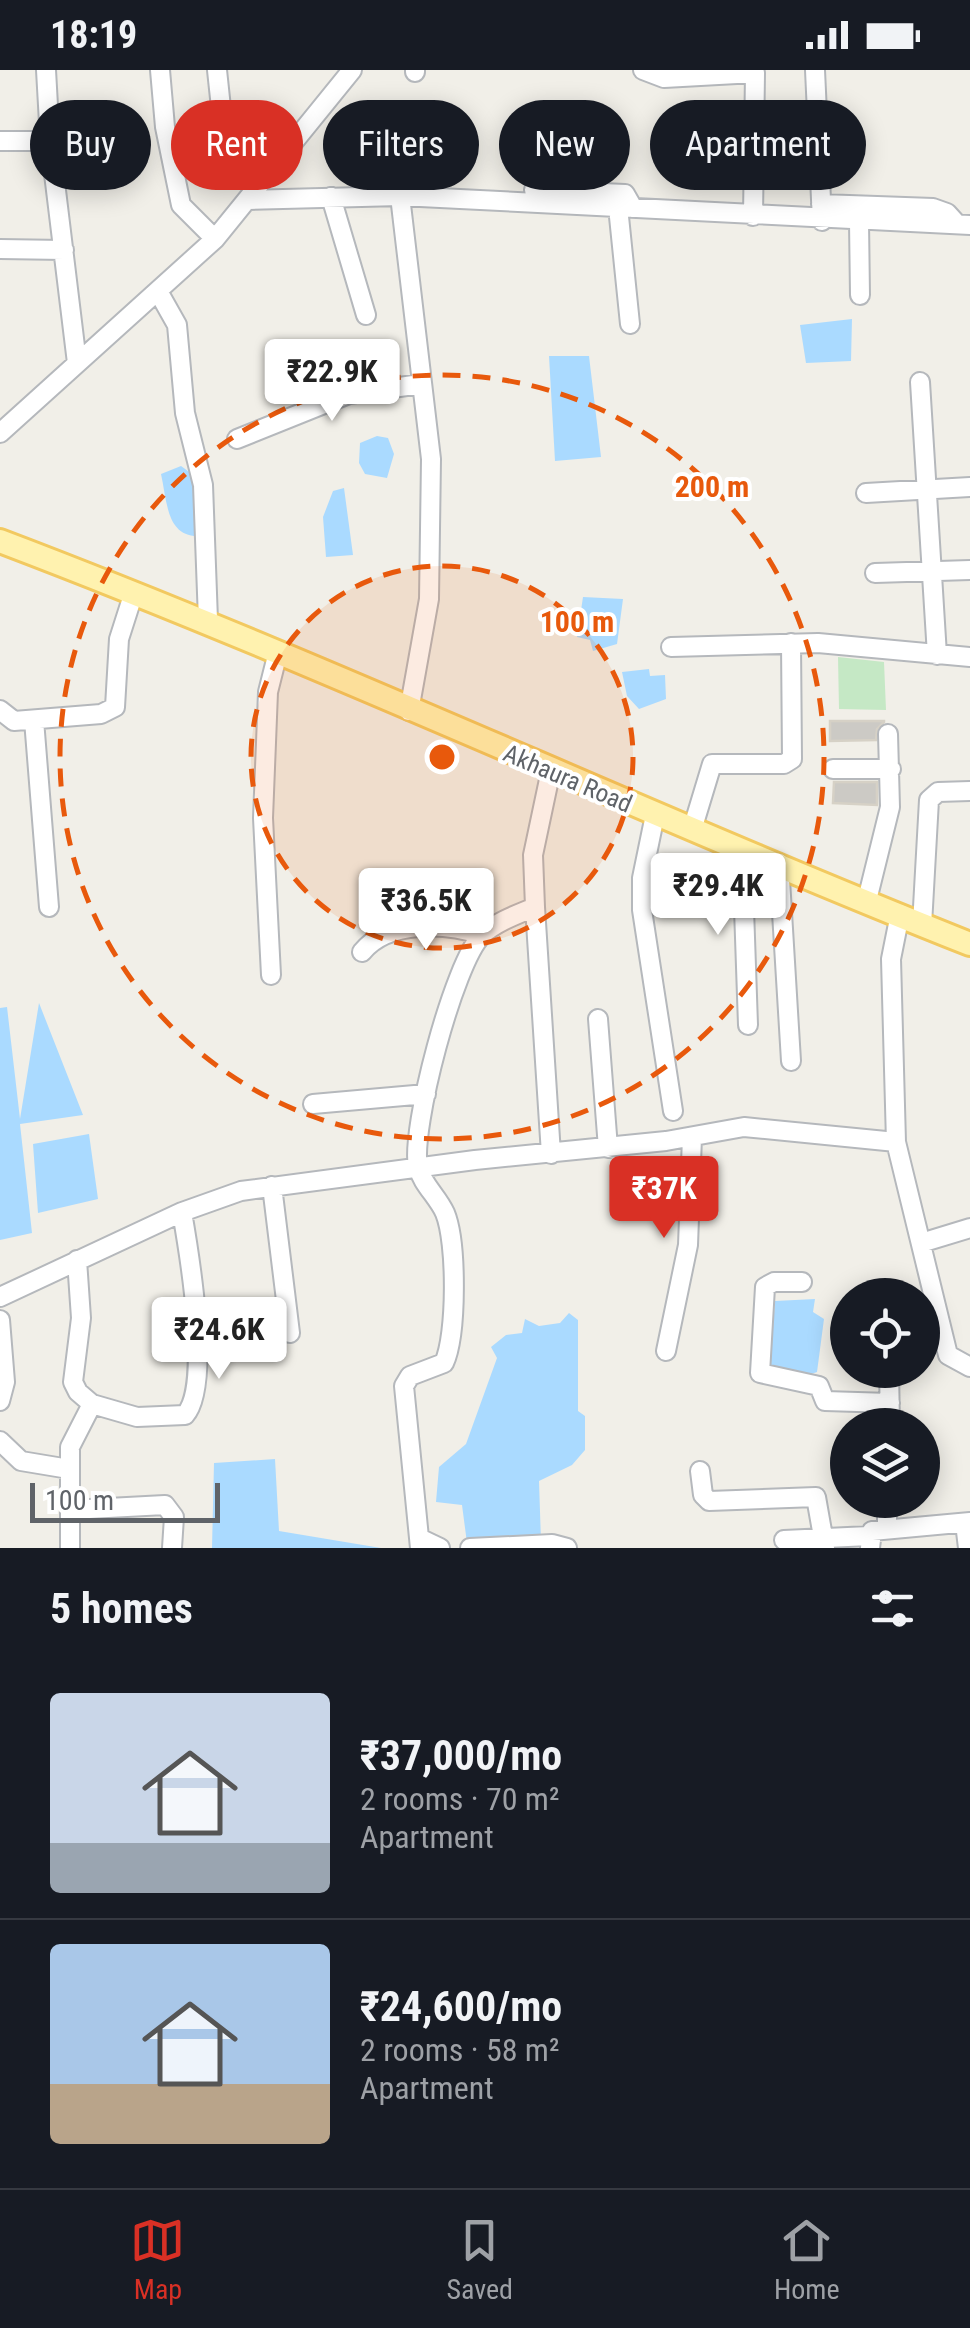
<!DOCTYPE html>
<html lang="en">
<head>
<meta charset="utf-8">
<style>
	:root { --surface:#171b24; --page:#242831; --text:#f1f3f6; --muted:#9ea1a6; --line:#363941; --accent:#d93025 }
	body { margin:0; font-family:"Roboto Condensed",sans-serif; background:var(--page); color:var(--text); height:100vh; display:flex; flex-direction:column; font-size:38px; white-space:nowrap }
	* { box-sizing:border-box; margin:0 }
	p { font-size:32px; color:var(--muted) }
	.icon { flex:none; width:55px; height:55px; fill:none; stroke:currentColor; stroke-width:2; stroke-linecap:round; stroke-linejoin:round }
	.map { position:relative; height:1478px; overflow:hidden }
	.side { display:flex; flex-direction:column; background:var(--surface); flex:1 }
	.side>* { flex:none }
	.guide { position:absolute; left:30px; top:30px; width:910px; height:90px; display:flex; gap:20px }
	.fabs { position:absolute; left:830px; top:1208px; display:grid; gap:20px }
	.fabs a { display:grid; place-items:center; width:110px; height:110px; border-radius:50%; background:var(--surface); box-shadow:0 5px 25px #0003; font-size:50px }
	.scale { position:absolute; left:30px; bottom:25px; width:190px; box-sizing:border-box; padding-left:10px; border:5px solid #5f6368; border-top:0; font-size:28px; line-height:35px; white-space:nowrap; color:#5f6368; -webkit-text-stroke:8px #fff; paint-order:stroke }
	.price { position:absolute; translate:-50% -85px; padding:0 22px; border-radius:10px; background:#fff; color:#222; font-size:32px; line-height:65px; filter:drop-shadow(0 2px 5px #0008) }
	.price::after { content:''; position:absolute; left:50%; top:60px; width:30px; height:22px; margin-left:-15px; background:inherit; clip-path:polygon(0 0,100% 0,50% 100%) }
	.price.on { background:var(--accent); color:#fff }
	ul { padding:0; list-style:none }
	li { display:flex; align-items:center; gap:30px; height:250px; padding:0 50px }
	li+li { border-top:2px solid var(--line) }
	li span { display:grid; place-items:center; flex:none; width:280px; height:200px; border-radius:10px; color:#555 }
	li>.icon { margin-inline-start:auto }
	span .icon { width:120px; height:120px; fill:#fffc; stroke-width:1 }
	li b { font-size:42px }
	h2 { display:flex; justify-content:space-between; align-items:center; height:120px; padding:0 50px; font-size:42px }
	.chip { padding:0 35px; border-radius:45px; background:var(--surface); box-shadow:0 5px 25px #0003; font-size:35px; line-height:90px }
	.chip.on { background:var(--accent); color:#fff }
	.status { display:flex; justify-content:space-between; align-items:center; height:70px; padding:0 50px; background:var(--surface); direction:ltr }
	.status svg { height:28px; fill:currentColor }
	.tabs { display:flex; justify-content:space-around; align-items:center; height:140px; border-top:2px solid var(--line); background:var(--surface); font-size:28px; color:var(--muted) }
	.tabs a { display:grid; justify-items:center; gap:5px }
	.tabs .on { color:var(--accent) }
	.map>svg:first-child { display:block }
	.green { fill:#c5e8c5 }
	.water { fill:#aadaff }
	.building { fill:#cccac5; stroke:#d6d1c6; stroke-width:2.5 }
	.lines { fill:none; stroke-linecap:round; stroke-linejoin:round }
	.minor-casing { stroke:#b5b8bc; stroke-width:22 }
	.major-casing { stroke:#f2c960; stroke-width:28 }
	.minor { stroke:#fff; stroke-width:18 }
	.major { stroke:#fff2af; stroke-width:22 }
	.ring { fill:none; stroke:#e8590c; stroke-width:5; stroke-dasharray:18 12 }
	.labels { text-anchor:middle; stroke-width:8; stroke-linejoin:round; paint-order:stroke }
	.street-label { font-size:25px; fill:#5f6368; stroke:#fff }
	.centre { fill:#e8590c; stroke:#fff; stroke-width:5 }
	.ring-label { font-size:30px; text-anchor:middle; font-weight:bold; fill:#e8590c; stroke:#fff; stroke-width:8; stroke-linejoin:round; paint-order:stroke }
</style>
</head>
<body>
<div class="status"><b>18:19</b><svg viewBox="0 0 49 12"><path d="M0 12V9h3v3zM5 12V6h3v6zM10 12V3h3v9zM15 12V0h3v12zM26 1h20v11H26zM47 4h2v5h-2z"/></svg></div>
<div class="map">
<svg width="970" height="1478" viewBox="0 0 970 1478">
	<rect width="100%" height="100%" fill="#f1efe8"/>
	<path class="green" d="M 838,587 L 884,592 L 886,640 L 839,639 Z"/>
	<path class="water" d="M 852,249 L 851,291 L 806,293 L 800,255 Z
		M 549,286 L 589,286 L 601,387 L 555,391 Z
		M 377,366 L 388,368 L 394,384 L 387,408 L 365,404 L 359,393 L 360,373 Z
		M 181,396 L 192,404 L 200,466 C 166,468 167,430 161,404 Z
		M 344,418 L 353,485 L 326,487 L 323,447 L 333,421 Z
		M 583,527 L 623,529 L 617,574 L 593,581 L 590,570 L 577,567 Z
		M 649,599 L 650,606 L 665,605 L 666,629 L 639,639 L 627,626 L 622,602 Z
		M 39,933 L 83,1045 L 20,1054 L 32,1163 L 0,1170 L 0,938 L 7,937 L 20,1049 Z
		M 89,1064 L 98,1129 L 38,1143 L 33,1074 Z
		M 815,1229 L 813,1242 L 824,1249 L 817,1302 L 800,1308 L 770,1297 L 775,1231 Z
		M 569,1243 L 578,1250 L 578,1341 L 585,1346 L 585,1380 L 572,1395 L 539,1411 L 541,1472 L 467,1473 L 462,1435 L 436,1432 L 439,1397 L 466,1374 L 497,1288 L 491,1277 L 506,1265 L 522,1263 L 525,1249 L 539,1256 L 560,1253 Z
		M 275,1389 L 279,1461 L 381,1478 L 212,1478 L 214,1393 Z"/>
	<path class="building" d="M 830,651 L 884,651 L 884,652 L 877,659 L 876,670 L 830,671 Z
		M 834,712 L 877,712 L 877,735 L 833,733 Z"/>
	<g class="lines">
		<defs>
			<path id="minor" d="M 46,0 L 50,71
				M 160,0 L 165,57 L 181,135 L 215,169
				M 217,0 L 224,66
				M 643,0 L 664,8 L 755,3 L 753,146
				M 815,0 L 822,151
				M 415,2 L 415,0
				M 0,71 L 50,71 L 77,293
				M 534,120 L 625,124 L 633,138
				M 400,126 L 431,389 L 429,529 L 409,641
				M 331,127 L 366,245
				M 249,130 L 400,126 L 970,155
				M 821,134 L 933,138 L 947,143 L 957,154
				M 618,137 L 630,254
				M 859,152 L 860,225
				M 0,179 L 64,180
				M 159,223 L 177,255 L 185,343 L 203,415 L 208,550
				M 920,312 L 937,585
				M 0,363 L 215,169 L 352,0
				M 237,369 L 349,324 L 421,314
				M 866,423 L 970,417
				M 875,503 L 970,500
				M 671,577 L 818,573 L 970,587
				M 0,640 L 14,651 L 101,644 L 115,637 L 119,569 L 134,522
				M 34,650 L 49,837
				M 833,699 L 891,699
				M 655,745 L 642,808 L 642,840 L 673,1041
				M 692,760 L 712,694 L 784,694 L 792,689 L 791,573
				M 742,780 L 748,955
				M 779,793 L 791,991
				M 867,830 L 890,737 L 888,664
				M 535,837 L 551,1084
				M 900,844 L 891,889 L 896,1072 L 948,1285 L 970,1297
				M 922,855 L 929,730 L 938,722 L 970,721
				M 362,882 C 388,850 446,853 482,865
				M 271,905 L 263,748 L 268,622 L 278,582
				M 598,949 L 608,1078
				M 313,1034 L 426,1024
				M 272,1116 L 290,1263
				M 921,1173 L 970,1158
				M 77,1190 L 81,1248 L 73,1312 L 78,1322 L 92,1334 L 137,1347 L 185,1345 C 212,1316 189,1182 182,1142
				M 802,1212 L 774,1212 L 765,1217 L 760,1303 L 819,1316 L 825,1331 L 890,1333
				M 0,1227 L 182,1142 L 241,1121 L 475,1090 L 666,1071 L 744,1057 L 896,1072
				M 0,1250 L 5,1312 L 0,1331
				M 666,1281 L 688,1175 L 692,1067
				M 889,1300 L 890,1355
				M 0,1371 L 21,1391 L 69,1399
				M 700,1401 L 703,1425 L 709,1431 L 816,1427 L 825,1478
				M 70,1440 L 165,1435 L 174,1447 L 172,1478
				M 965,1453 L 968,1478
				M 887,1458 L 887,1430
				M 419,1468 L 440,1478
				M 784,1470 L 869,1466
				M 70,1478 L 70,1377 L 92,1334
				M 420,1478 L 404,1316 L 410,1306 L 444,1293 C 457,1265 457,1172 445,1143 C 438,1127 422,1114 418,1097 C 410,1060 454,892 482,865 C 496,852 518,844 535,837 L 533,785 L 551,700
				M 470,1478 L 552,1474 L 567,1478
				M 870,1478 L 872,1461 L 970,1452"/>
			<path id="major" d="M 0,471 C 327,595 645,745 970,874"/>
		</defs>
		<use href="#minor" class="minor-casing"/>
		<use href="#major" class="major-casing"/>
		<use href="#minor" class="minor"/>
		<use href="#major" class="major"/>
	</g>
	<circle cx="442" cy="687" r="191" fill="#e8590c" fill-opacity=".12"/>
	<g class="ring">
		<circle cx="442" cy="687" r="191"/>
		<circle cx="442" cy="687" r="382"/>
	</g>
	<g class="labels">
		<g class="street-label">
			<text transform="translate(568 708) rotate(23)" y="9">Akhaura Road</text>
		</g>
	</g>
	<circle cx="442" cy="687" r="15" class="centre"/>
	<g class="ring-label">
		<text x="712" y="427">200 m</text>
		<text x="577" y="562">100 m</text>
	</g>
</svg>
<div class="fabs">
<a><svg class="icon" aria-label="locate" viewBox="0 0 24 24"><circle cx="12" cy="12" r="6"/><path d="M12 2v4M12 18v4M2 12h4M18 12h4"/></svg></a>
<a><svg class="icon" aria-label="layers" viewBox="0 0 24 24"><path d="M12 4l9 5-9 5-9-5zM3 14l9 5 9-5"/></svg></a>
</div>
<div class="scale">100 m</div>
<b class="price" style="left:332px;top:354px">₹22.9K</b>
<b class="price" style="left:718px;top:868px">₹29.4K</b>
<b class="price" style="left:426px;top:883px">₹36.5K</b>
<b class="price on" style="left:664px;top:1171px">₹37K</b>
<b class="price" style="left:219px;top:1312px">₹24.6K</b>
<div class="guide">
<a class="chip">Buy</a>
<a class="chip on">Rent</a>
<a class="chip">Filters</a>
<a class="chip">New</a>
<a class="chip">Apartment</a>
</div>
</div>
<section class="side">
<h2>5 homes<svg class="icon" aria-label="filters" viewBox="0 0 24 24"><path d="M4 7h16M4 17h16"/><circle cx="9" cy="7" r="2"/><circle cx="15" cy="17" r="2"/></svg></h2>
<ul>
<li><span style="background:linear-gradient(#c9d6e8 75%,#9aa5b1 0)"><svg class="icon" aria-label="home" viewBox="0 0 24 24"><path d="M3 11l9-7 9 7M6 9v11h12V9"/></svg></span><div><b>₹37,000/mo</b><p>2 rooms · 70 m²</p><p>Apartment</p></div></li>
<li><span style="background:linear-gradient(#a9c7e8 70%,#b9a48a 0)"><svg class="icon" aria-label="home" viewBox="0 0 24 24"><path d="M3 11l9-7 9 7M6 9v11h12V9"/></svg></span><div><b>₹24,600/mo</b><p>2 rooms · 58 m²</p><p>Apartment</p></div></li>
</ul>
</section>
<nav class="tabs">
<a class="on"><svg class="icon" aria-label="map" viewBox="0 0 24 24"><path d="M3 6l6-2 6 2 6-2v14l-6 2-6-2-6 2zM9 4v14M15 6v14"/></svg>Map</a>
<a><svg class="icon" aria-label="saved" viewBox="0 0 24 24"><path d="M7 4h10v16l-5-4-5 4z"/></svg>Saved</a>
<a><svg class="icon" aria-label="home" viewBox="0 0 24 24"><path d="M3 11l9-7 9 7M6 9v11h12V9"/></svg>Home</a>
</nav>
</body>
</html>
